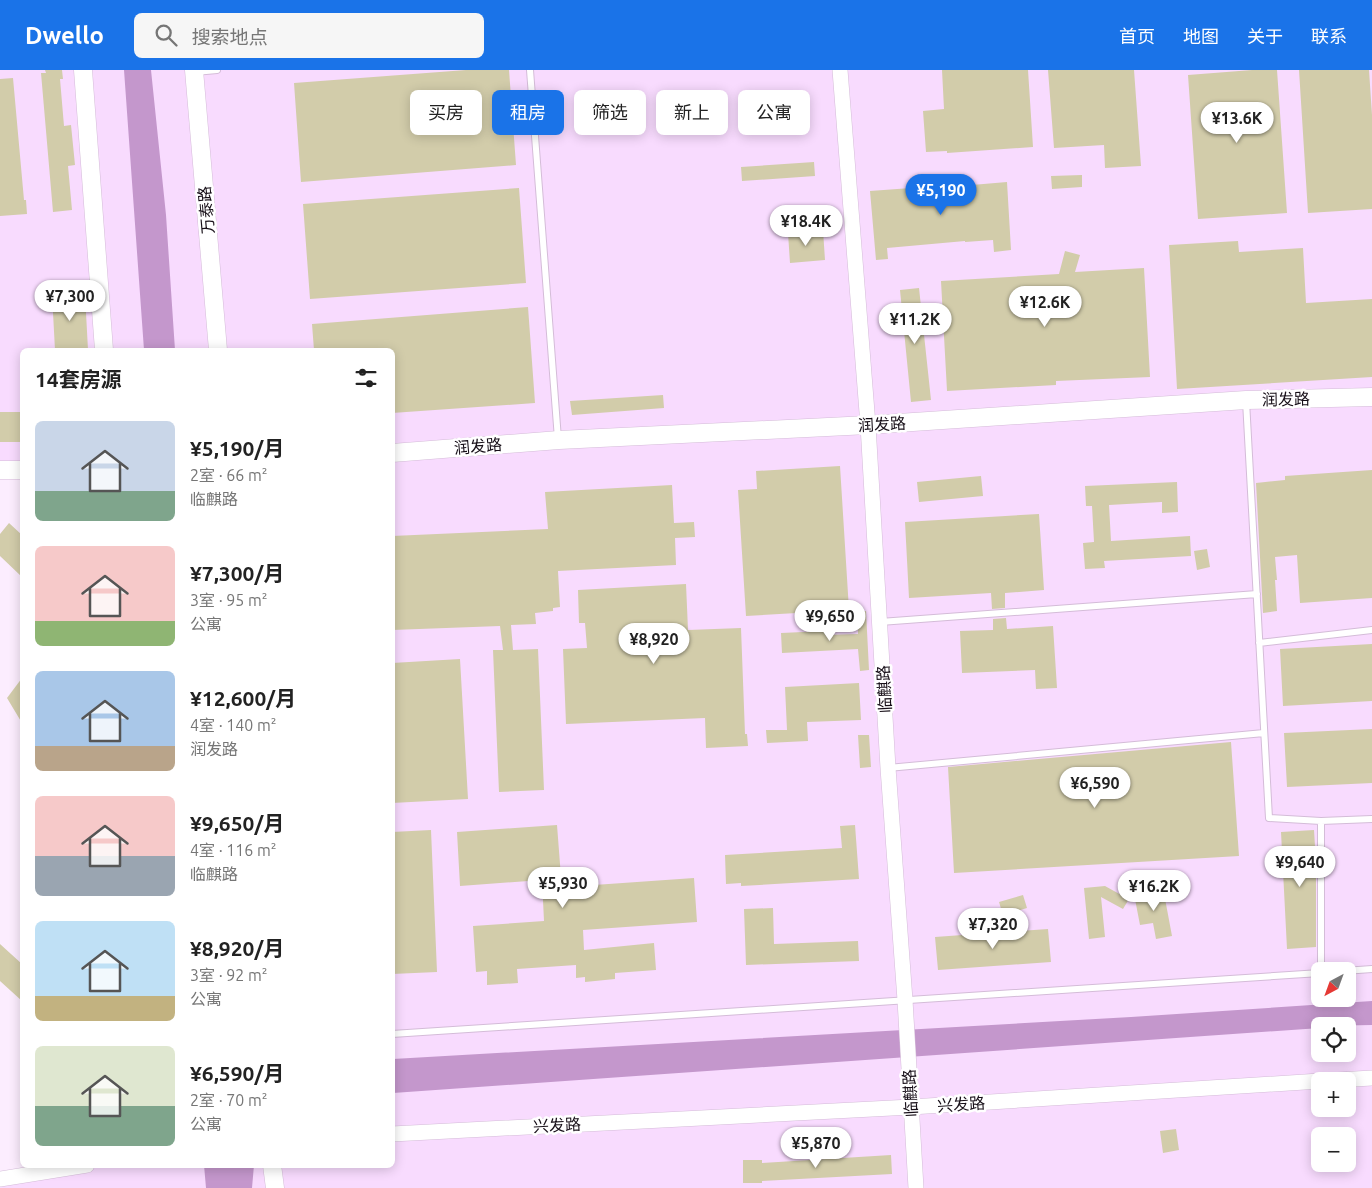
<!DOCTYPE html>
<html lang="zh">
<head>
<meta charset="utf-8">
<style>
	:root { --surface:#fff; --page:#f6f6f6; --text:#222; --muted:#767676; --accent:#1a73e8 }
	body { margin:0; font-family:Ubuntu,"Noto Sans SC",sans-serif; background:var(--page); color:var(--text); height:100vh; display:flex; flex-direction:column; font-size:19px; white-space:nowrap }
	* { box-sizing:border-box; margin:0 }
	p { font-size:16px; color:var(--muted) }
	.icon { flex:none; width:28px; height:28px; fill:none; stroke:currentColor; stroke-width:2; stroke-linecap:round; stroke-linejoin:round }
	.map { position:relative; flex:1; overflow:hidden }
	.side { position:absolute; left:20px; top:278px; width:375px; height:820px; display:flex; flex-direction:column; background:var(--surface); border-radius:8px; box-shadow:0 2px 12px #0003 }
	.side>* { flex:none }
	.banner { position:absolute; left:410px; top:20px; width:475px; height:45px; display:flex; gap:10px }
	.needle { width:32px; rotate:221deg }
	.tools { position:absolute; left:1311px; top:892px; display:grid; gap:10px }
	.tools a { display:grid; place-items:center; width:45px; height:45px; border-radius:8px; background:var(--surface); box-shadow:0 2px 12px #0003; font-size:25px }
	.price { position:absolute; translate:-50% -42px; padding:0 11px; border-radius:18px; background:#fff; color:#222; font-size:16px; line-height:32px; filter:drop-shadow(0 1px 2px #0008) }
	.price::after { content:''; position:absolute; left:50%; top:30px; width:15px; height:11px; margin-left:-8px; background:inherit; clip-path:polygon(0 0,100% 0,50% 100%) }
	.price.active { background:var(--accent); color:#fff }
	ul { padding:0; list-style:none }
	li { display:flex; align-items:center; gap:15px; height:125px; padding:0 15px }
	li span { display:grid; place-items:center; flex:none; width:140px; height:100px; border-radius:8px; color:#555 }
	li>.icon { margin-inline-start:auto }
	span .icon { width:60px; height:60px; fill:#fffc; stroke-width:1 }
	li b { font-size:21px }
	h2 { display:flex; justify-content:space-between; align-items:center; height:60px; padding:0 15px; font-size:21px }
	.tag { padding:0 18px; border-radius:8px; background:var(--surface); box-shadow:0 2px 12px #0003; font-size:18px; line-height:45px }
	.tag.active { background:var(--accent); color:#fff }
	header { display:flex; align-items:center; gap:30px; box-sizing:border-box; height:70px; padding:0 25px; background:var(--accent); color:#fff }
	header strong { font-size:24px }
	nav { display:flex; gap:28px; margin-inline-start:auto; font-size:18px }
	.search { width:350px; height:45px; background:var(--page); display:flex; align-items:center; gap:12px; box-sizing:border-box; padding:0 18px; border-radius:8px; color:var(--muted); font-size:19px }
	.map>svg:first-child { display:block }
	.built { fill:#f8dbfe; fill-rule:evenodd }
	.water { fill:#c497cc }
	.building { fill:#d2ccaa }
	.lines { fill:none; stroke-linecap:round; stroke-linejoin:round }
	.service-casing { stroke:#d4bcd8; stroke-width:8 }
	.tertiary-casing { stroke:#d4bcd8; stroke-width:16 }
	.secondary-casing { stroke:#d4bcd8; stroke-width:19 }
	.service { stroke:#fff; stroke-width:6 }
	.tertiary { stroke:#fff; stroke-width:15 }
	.secondary { stroke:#fff; stroke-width:18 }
	.labels { text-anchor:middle; stroke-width:5; stroke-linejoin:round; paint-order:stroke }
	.street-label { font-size:16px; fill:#160e17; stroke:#fff }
</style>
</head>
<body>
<header>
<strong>Dwello</strong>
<div class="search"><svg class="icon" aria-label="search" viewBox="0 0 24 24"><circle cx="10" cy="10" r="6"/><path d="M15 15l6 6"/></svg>搜索地点</div>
<nav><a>首页</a><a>地图</a><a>关于</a><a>联系</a></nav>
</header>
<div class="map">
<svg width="1372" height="1118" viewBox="0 0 1372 1118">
	<rect width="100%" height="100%" fill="#fcedfe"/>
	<path class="built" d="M 0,0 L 1372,0 L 1372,1118 L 0,1118 L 0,1109 L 87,1095 L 392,1095 L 392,280 L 22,280 L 22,400 L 0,400 ZM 1320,901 L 1348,901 L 1348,929 L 1320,929 ZM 1320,956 L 1348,956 L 1348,984 L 1320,984 ZM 1320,1011 L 1348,1011 L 1348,1039 L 1320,1039 ZM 1320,1066 L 1348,1066 L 1348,1094 L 1320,1094 Z"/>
	<path class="water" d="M 124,0 L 151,0 L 166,145 L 175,280 L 144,280 Z
		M 1372,931 L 1372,955 L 1320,956 L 1320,958 L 393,1023 L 393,989 L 1131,947 Z
		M 204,1095 L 254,1095 L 252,1118 L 206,1118 Z"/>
	<path class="building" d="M 45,0 L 62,0 L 63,9 L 60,9 L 64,56 L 71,55 L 75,95 L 68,96 L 72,140 L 53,142 L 41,3 L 46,3 Z
		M 466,0 L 509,0 L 516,95 L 301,112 L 294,13 Z
		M 942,0 L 1028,0 L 1033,77 L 947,83 L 947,81 L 926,82 L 923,41 L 944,39 Z
		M 1048,0 L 1134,0 L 1141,96 L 1105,98 L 1104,75 L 1054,78 Z
		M 1252,0 L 1277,0 L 1287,143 L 1198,149 L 1188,5 Z
		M 1299,0 L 1369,0 L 1372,45 L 1372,139 L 1308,143 Z
		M 13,8 L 24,130 L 26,130 L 27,144 L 0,146 L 0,9 Z
		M 814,92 L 815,106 L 742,111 L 741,97 Z
		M 1082,105 L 1082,117 L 1052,119 L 1051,106 Z
		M 959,109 L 960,116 L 1007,112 L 1011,180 L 994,182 L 993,170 L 965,172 L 965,171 L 887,178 L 888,189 L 876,190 L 870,121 L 938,116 L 938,111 Z
		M 519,118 L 526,213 L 310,229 L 303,134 Z
		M 823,160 L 825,190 L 790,193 L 788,163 Z
		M 1238,171 L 1239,182 L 1303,178 L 1306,233 L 1372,229 L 1372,307 L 1177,319 L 1169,175 Z
		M 1065,181 L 1080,185 L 1075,202 L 1144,198 L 1150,307 L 1056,311 L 1056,315 L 947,321 L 941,211 L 1059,204 Z
		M 919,218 L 931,330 L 911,332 L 900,220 Z
		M 52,224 L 85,224 L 88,280 L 55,280 Z
		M 528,237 L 535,333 L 392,343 L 392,280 L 314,280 L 312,254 Z
		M 663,325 L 664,338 L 572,345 L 570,331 Z
		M 0,342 L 22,342 L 22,372 L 0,372 Z
		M 840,396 L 849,540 L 746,546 L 738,420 L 757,419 L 756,401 Z
		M 1372,400 L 1372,528 L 1300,533 L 1297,485 L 1275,487 L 1277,510 L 1275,510 L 1277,541 L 1263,543 L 1256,413 L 1285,410 L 1285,406 Z
		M 981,406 L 983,426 L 919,432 L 917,412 Z
		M 1177,412 L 1178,442 L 1162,443 L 1162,432 L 1109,435 L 1111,471 L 1190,466 L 1191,486 L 1104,491 L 1105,498 L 1085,499 L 1083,473 L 1094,472 L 1092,436 L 1086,436 L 1085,416 Z
		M 672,415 L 674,453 L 694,452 L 695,467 L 675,468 L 676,495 L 558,501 L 560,537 L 553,538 L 553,541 L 535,543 L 536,554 L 511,555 L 513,580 L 538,579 L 544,720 L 499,722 L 493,580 L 503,580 L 500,556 L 392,560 L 392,466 L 548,459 L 545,422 Z
		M 1039,444 L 1044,520 L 1005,523 L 1005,538 L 992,539 L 991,523 L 909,528 L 905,452 Z
		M 9,453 L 22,465 L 22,507 L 0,486 L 0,464 Z
		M 1207,479 L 1210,497 L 1197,500 L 1194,481 Z
		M 686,514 L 688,560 L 741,558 L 745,664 L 747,664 L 748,676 L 706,678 L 705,648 L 566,654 L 563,579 L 587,578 L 585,553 L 579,553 L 578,520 Z
		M 866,541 L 869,600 L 860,601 L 858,579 L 782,583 L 781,563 L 825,561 L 825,565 L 858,564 L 857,542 Z
		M 1006,548 L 1007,559 L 1053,556 L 1057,618 L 1036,619 L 1035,600 L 962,603 L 960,561 L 993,560 L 993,549 Z
		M 1372,574 L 1372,631 L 1283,636 L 1280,579 Z
		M 460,589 L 468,729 L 392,733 L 392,593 Z
		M 22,608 L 22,653 L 7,628 Z
		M 859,613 L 861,650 L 807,652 L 808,671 L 767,673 L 766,660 L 787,660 L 785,617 Z
		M 1372,659 L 1372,713 L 1287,717 L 1284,663 Z
		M 858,665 L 869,665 L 871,697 L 860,698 Z
		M 1231,672 L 1239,786 L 954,803 L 948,697 Z
		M 557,755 L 561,807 L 580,805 L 580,816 L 694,808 L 697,852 L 583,860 L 584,880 L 654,873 L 656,900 L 615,903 L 615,909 L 585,912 L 585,907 L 576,908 L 576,895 L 517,899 L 518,913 L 487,915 L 487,901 L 476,902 L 473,856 L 544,851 L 542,810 L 460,816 L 457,762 Z
		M 855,755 L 859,809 L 741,816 L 741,813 L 726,814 L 725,785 L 842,778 L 840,756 Z
		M 431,760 L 437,902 L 392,904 L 392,762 Z
		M 1314,760 L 1316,793 L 1316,877 L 1287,879 L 1281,762 Z
		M 1105,816 L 1123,826 L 1132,824 L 1123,839 L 1101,827 L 1105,867 L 1089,869 L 1084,818 Z
		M 1163,818 L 1172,866 L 1156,869 L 1153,853 L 1140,855 L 1134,824 Z
		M 1023,825 L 1027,838 L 1003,845 L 999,832 Z
		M 773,838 L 774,874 L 858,871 L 859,891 L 746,895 L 744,839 Z
		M 1048,859 L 1051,892 L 938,900 L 935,867 Z
		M 0,874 L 22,894 L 22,931 L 0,911 Z
		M 1176,1059 L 1179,1080 L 1163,1083 L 1160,1061 Z
		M 891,1085 L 892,1104 L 762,1111 L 762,1113 L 743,1113 L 743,1090 L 762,1090 L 762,1093 Z"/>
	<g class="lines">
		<defs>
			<path id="service" d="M 530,0 L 558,369
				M 195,2 L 217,0
				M 1246,331 L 1269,748 L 1321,751 L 1321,901
				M 880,552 L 1257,524
				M 1259,573 L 1372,560
				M 888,698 L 1264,663
				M 1321,751 L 1372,749
				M 1344,901 L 1372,899
				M 392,964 L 1320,903"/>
			<path id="tertiary" d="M 840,0 L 868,355 L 888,698 L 905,930 L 916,1118
				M 1321,1011 L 1372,1008
				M 392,1064 L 911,1037 L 1320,1011
				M 0,1109 L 87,1095"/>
			<path id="secondary" d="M 83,0 L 104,280
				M 194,0 L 218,280
				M 392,383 L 559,370 L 868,355 L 1246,330 L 1372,327
				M 0,400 L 22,400
				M 272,1095 L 275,1118"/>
		</defs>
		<use href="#service" class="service-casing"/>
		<use href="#tertiary" class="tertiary-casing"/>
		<use href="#secondary" class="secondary-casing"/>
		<use href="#service" class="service"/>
		<use href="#tertiary" class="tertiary"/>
		<use href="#secondary" class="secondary"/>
	</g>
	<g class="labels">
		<g class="street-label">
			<text transform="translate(206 140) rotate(-95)" y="6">万泰路</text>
			<text transform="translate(1286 329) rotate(-1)" y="6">润发路</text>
			<text transform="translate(882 354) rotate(-3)" y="6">润发路</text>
			<text transform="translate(478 376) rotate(-5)" y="6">润发路</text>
			<text transform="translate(884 619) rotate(-93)" y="6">临麒路</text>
			<text transform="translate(910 1023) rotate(-93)" y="6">临麒路</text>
			<text transform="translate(961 1034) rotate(-4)" y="6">兴发路</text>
			<text transform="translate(557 1055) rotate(-3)" y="6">兴发路</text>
		</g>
	</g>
</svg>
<div class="tools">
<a><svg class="needle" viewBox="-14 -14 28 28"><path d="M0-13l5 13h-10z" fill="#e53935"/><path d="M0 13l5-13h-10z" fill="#767676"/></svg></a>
<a><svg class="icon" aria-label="locate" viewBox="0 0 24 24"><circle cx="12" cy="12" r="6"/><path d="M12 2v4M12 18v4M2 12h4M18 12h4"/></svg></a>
<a>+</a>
<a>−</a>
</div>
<b class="price" style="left:1237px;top:74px">¥13.6K</b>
<b class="price active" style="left:941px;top:146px">¥5,190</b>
<b class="price" style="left:806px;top:177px">¥18.4K</b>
<b class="price" style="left:70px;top:252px">¥7,300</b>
<b class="price" style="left:1045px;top:258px">¥12.6K</b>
<b class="price" style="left:915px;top:275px">¥11.2K</b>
<b class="price" style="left:830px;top:572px">¥9,650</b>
<b class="price" style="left:654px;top:595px">¥8,920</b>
<b class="price" style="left:1095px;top:739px">¥6,590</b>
<b class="price" style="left:1300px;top:818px">¥9,640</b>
<b class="price" style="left:563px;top:839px">¥5,930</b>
<b class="price" style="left:1154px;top:842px">¥16.2K</b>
<b class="price" style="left:993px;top:880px">¥7,320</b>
<b class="price" style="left:816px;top:1099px">¥5,870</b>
<div class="banner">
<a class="tag">买房</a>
<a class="tag active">租房</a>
<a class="tag">筛选</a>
<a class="tag">新上</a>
<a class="tag">公寓</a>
</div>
<section class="side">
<h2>14套房源<svg class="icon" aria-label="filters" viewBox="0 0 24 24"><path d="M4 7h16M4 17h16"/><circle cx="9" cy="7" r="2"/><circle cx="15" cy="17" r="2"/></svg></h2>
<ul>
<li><span style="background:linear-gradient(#c9d6e8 70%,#7fa58c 0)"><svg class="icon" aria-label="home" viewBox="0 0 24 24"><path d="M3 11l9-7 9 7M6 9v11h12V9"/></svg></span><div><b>¥5,190/月</b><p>2室 · 66 m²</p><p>临麒路</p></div></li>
<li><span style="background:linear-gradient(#f6c9c9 75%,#8fb573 0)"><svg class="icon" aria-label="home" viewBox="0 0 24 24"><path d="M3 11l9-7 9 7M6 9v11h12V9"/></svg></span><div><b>¥7,300/月</b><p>3室 · 95 m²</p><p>公寓</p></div></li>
<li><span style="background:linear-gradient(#a9c7e8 75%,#b9a48a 0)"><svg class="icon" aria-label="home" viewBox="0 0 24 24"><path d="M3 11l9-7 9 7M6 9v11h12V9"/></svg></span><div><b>¥12,600/月</b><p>4室 · 140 m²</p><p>润发路</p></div></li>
<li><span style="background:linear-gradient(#f6c9c9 60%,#9aa5b1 0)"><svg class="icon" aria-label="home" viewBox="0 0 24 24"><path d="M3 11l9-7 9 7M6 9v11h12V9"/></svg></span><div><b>¥9,650/月</b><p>4室 · 116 m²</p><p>临麒路</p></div></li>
<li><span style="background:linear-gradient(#bfe0f5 75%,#c2b280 0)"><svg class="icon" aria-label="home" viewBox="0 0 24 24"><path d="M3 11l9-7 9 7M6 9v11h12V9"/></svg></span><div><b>¥8,920/月</b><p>3室 · 92 m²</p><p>公寓</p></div></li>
<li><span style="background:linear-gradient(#dfe7d0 60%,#7fa58c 0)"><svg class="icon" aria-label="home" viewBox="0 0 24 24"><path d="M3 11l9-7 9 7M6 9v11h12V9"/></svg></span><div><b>¥6,590/月</b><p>2室 · 70 m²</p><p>公寓</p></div></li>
</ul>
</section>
</div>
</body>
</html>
